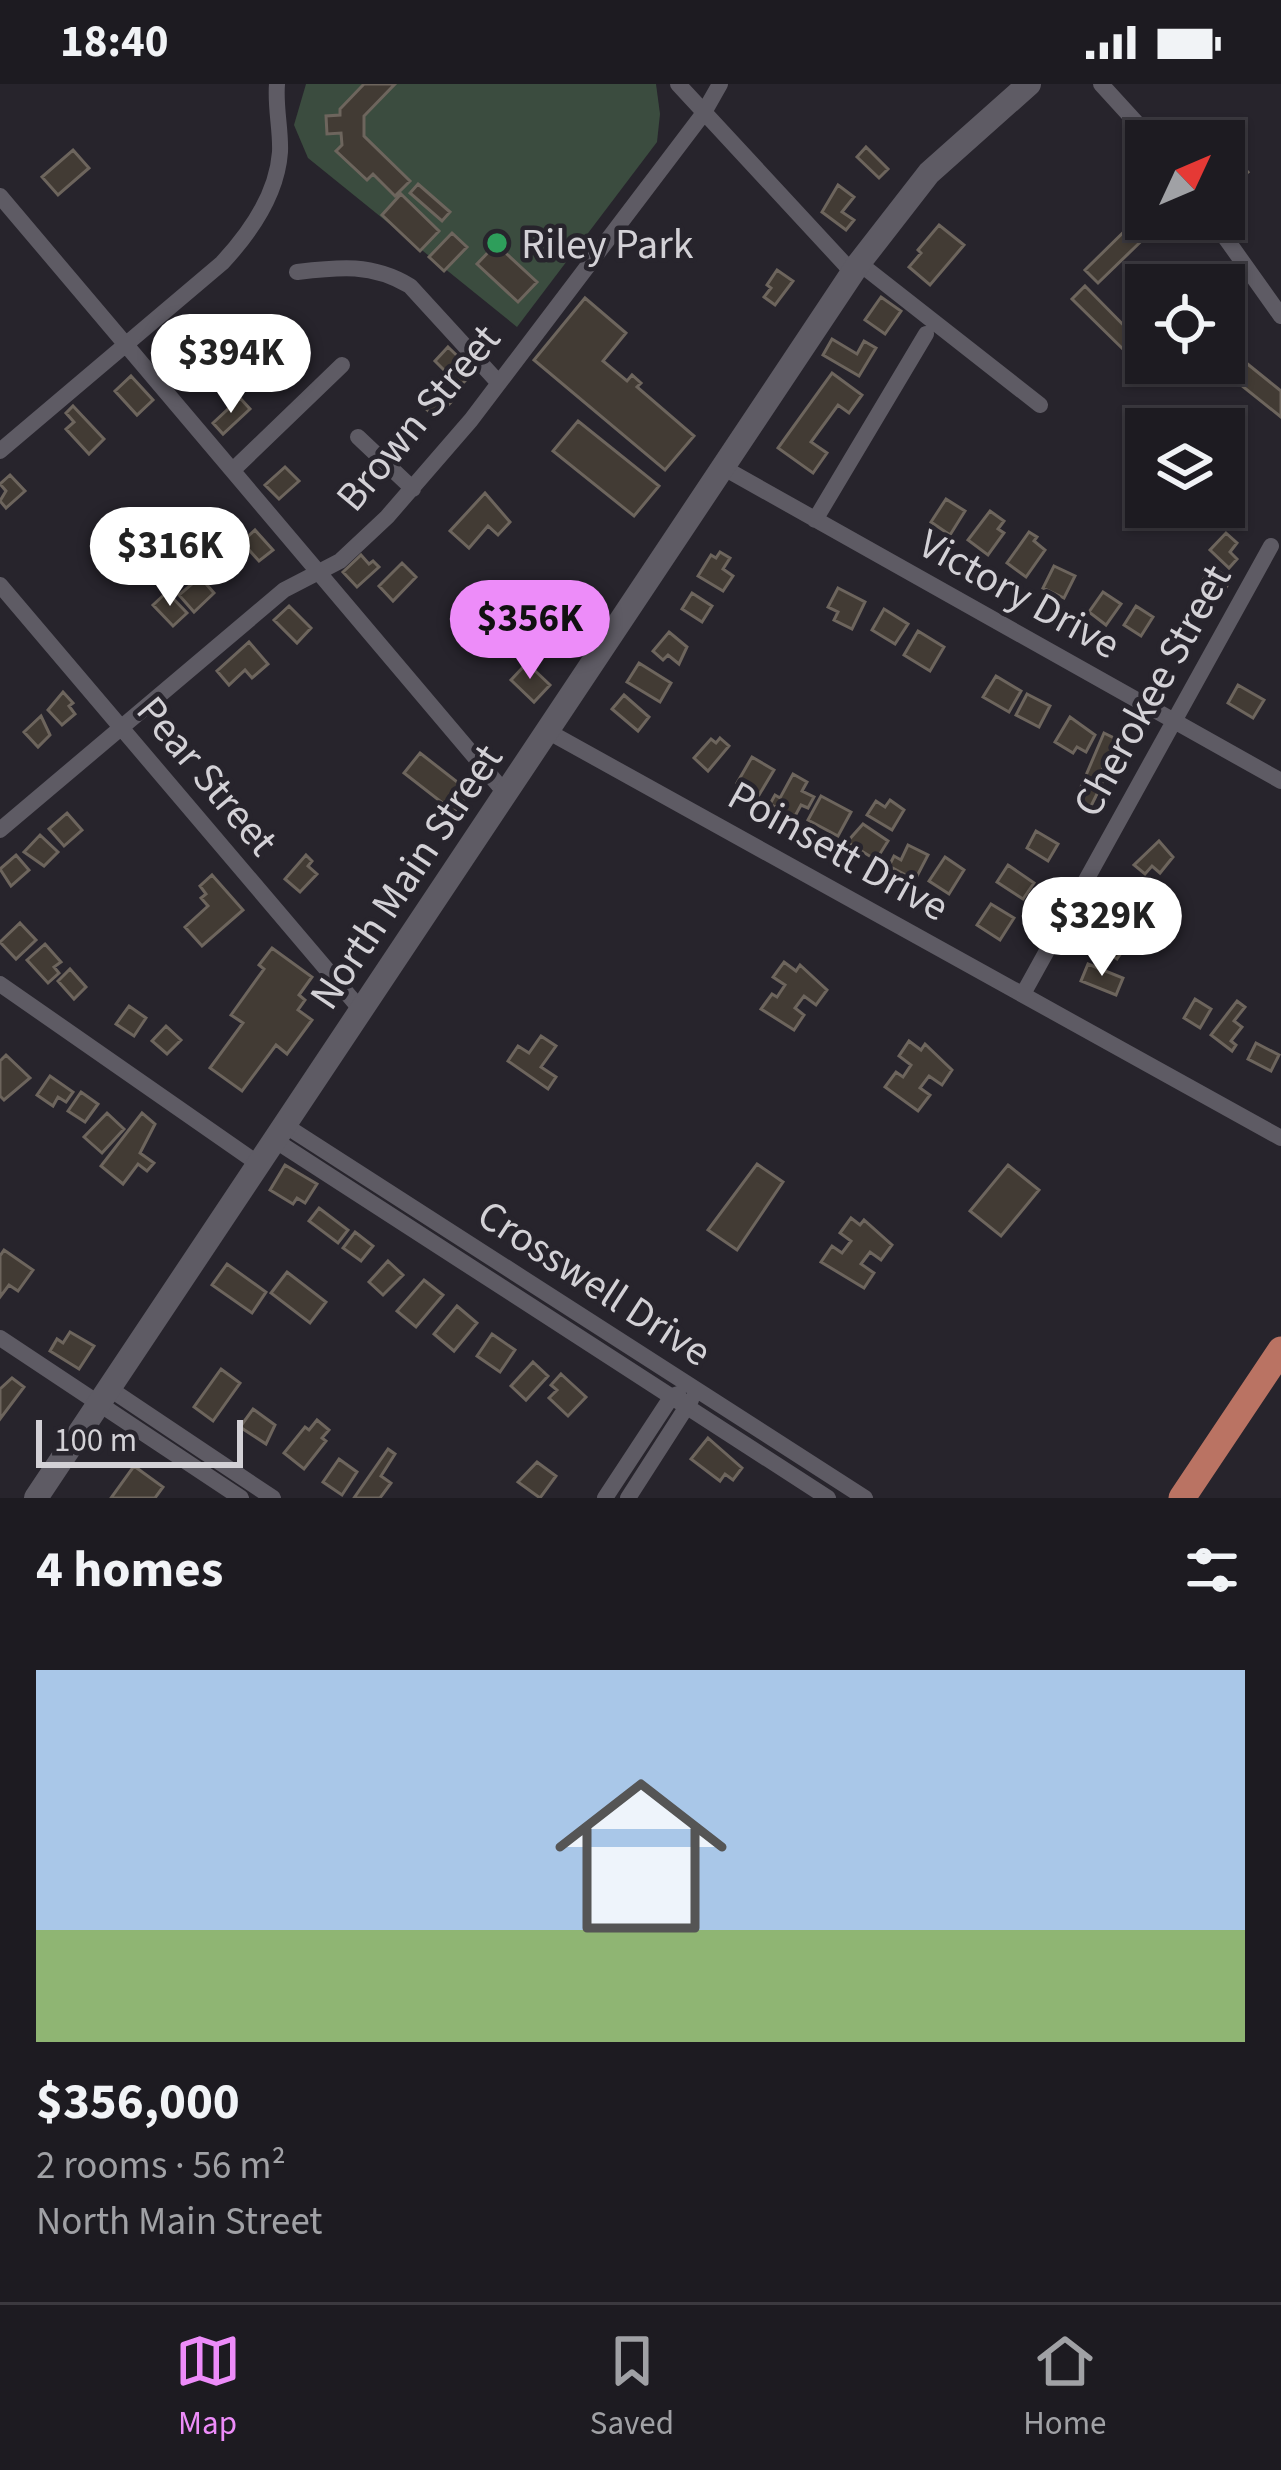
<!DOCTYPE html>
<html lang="en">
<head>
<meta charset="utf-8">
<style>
	:root { --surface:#1d1b21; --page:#25242a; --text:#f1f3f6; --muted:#a0a1a5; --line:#3b393f; --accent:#ed8cf9 }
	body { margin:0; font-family:"Source Sans 3",sans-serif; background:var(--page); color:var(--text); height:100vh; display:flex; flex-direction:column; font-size:45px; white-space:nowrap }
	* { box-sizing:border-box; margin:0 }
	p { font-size:39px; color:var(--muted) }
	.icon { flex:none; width:66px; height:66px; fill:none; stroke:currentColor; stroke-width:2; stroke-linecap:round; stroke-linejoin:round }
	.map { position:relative; height:1414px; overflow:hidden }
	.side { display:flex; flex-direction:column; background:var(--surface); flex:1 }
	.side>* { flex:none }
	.needle { width:78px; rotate:46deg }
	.controls { position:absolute; left:1125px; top:36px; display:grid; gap:24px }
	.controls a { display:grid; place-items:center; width:120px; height:120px; border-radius:0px; background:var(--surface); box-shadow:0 3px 9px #0004,0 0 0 3px var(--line); font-size:60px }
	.scale { position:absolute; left:36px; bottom:30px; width:207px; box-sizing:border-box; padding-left:12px; border:6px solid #d3d1d6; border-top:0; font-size:33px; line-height:42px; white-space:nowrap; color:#d3d1d6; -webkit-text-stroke:9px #27242c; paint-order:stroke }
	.price { position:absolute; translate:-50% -102px; padding:0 27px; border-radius:42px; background:#fff; color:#222; font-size:39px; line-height:78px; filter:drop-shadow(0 3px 6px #0008) }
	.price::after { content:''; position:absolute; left:50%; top:72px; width:36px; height:27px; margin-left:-18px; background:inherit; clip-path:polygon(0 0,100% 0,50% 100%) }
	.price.current { background:var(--accent); color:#111 }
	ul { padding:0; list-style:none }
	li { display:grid; align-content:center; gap:24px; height:636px; padding:0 36px }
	li span { display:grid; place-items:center; height:372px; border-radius:0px; color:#555 }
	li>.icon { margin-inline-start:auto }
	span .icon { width:216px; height:216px; fill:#fffc; stroke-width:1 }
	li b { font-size:51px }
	h2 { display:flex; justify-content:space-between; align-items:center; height:144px; padding:0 36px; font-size:51px }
	.status { display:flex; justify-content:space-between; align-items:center; height:84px; padding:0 60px; background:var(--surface); direction:ltr }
	.status svg { height:33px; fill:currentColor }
	.tabs { display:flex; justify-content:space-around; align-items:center; height:168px; border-top:3px solid var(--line); background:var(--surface); font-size:33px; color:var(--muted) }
	.tabs a { display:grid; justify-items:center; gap:6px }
	.tabs .current { color:var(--accent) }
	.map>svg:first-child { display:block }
	.green { fill:#3b4c3f }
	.building { fill:#423b34; stroke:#6d655d; stroke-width:3 }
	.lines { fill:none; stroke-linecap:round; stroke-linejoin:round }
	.street { stroke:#5e5b64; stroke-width:16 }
	.secondary { stroke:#5e5b64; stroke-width:24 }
	.primary { stroke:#ba7363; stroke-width:27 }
	.leisure-dot { fill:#2e9e5b; stroke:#27242c; stroke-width:4.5 }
	.labels { text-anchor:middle; stroke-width:9; stroke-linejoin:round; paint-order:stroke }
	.poi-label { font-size:42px; fill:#d3d1d6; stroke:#27242c; text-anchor:start }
	.street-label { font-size:42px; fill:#d3d1d6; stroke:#27242c }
</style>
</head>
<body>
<div class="status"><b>18:40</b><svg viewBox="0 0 49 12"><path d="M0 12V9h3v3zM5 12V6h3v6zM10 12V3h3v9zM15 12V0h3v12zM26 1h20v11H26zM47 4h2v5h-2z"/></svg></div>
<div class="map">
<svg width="1281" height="1414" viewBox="0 0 1281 1414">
	<rect width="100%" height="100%" fill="#27242c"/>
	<path class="green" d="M 306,0 L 656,0 L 660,30 L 657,58 L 517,243 L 308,74 L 294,41 Z"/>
	<path class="building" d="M 364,0 L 395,0 L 364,32 L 364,52 L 410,97 L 395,112 L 373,90 L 367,96 L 336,67 L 342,61 L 341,49 L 327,50 L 326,32 L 340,31 L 340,25 Z
		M 1224,62 L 1248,88 L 1241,94 L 1236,89 L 1229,95 L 1224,90 Z
		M 866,63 L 888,85 L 879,94 L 857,73 Z
		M 73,66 L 89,84 L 58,111 L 42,93 Z
		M 418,100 L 450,128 L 442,137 L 410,109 Z
		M 838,101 L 854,113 L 842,128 L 854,136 L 846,146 L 822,128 Z
		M 401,110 L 439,147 L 420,167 L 382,131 Z
		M 1146,126 L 1146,135 L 1161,138 L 1098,199 L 1085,186 Z
		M 939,141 L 964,161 L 930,201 L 909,183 L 921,169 L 918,166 Z
		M 452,149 L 467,163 L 444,187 L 429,173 Z
		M 496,160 L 537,198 L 518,218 L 477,180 Z
		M 777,186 L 793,197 L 775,221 L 764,213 L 771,204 L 767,201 Z
		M 1085,202 L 1143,261 L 1131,273 L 1072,215 Z
		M 881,213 L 901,227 L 885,250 L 865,236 Z
		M 585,214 L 626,249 L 603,277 L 627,297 L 632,291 L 641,299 L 637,303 L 694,352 L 665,386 L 534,276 Z
		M 832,255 L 857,270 L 864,257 L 876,264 L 859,292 L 823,271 Z
		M 448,263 L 474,288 L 460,302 L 435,277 Z
		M 1229,265 L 1281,307 L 1281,333 L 1216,281 L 1224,279 Z
		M 832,289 L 862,311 L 849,329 L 838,321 L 811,358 L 827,369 L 813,389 L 778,364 Z
		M 131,292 L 153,316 L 137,331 L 115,307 Z
		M 442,306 L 453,316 L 436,334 L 425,324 Z
		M 240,314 L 250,325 L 223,350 L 213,339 Z
		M 73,322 L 104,355 L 89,370 L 66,345 L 74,338 L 66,329 Z
		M 578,337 L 659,402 L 634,432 L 553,367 Z
		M 285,383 L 299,397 L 279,415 L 265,401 Z
		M 10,391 L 25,407 L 6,424 L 0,417 L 6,407 L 0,400 Z
		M 485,409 L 510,438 L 498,451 L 488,442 L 469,464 L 450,447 Z
		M 946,415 L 965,427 L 950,451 L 931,438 Z
		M 990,427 L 1004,437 L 998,445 L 1004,449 L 988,471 L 968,456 Z
		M 255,446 L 273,466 L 259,477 L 242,458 Z
		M 1029,448 L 1037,453 L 1034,457 L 1045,466 L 1026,493 L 1007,479 Z
		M 1226,449 L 1237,459 L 1230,468 L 1237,475 L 1229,484 L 1210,466 Z
		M 720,468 L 730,474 L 723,485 L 733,492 L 723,507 L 698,492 L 711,471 L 716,474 Z
		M 361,471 L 369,480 L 373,477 L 379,483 L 357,503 L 343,488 Z
		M 402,479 L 416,493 L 393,517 L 379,502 Z
		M 1054,482 L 1075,492 L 1064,514 L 1043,504 Z
		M 1211,483 L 1231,495 L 1221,512 L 1201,500 Z
		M 200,493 L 214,509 L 194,528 L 179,511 Z
		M 838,504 L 865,518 L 852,545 L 834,536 L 838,528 L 828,523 Z
		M 167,508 L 187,529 L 173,542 L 153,521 Z
		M 1103,508 L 1121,520 L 1106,541 L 1089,528 Z
		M 692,509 L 712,522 L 702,538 L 682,525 Z
		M 551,518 L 576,538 L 566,551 L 541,531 Z
		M 289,522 L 311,544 L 297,559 L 274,536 Z
		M 1136,522 L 1153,533 L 1141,552 L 1124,541 Z
		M 884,525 L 908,540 L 895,560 L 872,546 Z
		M 918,547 L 944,563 L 930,587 L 904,571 Z
		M 669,548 L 687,563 L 679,580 L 668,571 L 663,576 L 653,567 Z
		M 249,558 L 268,580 L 252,594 L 245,586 L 229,601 L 217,587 Z
		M 527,579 L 550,601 L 534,618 L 511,596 Z
		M 639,579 L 671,599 L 660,618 L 627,598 Z
		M 996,592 L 1021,607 L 1009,628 L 983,613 Z
		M 1238,601 L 1264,616 L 1253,634 L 1228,619 Z
		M 63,608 L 73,619 L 69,622 L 75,630 L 62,641 L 48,626 Z
		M 1027,610 L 1050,622 L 1039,643 L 1016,631 Z
		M 624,611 L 649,633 L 638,647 L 612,625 Z
		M 41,632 L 50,651 L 38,663 L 24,648 Z
		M 1070,633 L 1095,651 L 1086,668 L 1077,663 L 1073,669 L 1055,658 Z
		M 1104,649 L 1116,655 L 1112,663 L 1125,670 L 1116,688 L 1104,682 L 1100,691 L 1105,694 L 1090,724 L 1075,717 Z
		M 720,654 L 729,662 L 708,687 L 694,674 L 711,655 L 716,659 Z
		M 420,669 L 470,708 L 454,728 L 404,689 Z
		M 752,673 L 774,686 L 759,711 L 737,699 Z
		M 793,690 L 807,698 L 802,707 L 814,713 L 808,724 L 801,721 L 794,734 L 770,720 L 775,711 L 780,714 Z
		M 821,712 L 851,728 L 838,752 L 808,736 Z
		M 890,716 L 904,726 L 892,746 L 867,731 L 876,717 L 885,723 Z
		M 67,729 L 82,746 L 64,762 L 49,745 Z
		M 863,740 L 888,757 L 876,776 L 847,758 Z
		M 1036,747 L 1058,760 L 1048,777 L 1027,764 Z
		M 40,751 L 58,768 L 44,782 L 24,768 Z
		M 1159,757 L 1173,773 L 1160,789 L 1152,782 L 1145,790 L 1134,781 Z
		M 908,761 L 928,771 L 915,796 L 889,782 L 894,772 L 901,776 Z
		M 16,771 L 29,786 L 11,802 L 0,785 Z
		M 306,771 L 312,777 L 308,782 L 317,790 L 300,808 L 285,795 Z
		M 945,773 L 964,786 L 949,810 L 929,797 Z
		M 1008,781 L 1034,799 L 1023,815 L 997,798 Z
		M 212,791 L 243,826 L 202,862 L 185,843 L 208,822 L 201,814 L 206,810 L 200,802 Z
		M 1132,802 L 1151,815 L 1139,833 L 1119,820 Z
		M 991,820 L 1014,834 L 1000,856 L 977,841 Z
		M 20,839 L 36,856 L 16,875 L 0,858 Z
		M 1108,840 L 1130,856 L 1117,875 L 1095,859 Z
		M 45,860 L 61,878 L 54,883 L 59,889 L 48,899 L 27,876 Z
		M 272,864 L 312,893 L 299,911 L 305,916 L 298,926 L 312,936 L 287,970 L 276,961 L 242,1007 L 210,984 L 243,939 L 231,931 L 264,885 L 259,881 Z
		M 784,878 L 796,887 L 800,881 L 827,906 L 816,921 L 804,912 L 795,924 L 804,931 L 794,946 L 761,925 L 772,910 L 777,913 L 785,901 L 773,893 Z
		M 1088,880 L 1123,894 L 1116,911 L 1081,897 Z
		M 70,885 L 86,903 L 74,915 L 58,897 Z
		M 1195,915 L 1211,925 L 1200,944 L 1184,934 Z
		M 1237,917 L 1245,923 L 1234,937 L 1242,943 L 1231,957 L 1236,961 L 1232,967 L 1211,951 Z
		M 129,922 L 146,934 L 134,952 L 116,940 Z
		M 166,942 L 181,956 L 167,970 L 152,957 Z
		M 541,952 L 556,962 L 541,983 L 556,993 L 548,1005 L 508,977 L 518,962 L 529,969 Z
		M 909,957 L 921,966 L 925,960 L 952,986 L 942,1001 L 929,992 L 920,1004 L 930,1011 L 918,1027 L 885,1003 L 896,988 L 903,993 L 911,981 L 899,972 Z
		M 1256,959 L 1279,971 L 1271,987 L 1248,975 Z
		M 6,971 L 30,994 L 4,1016 L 0,1012 L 0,977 Z
		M 50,992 L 73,1008 L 66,1018 L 58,1013 L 53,1022 L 37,1011 Z
		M 81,1008 L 98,1020 L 85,1038 L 68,1027 Z
		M 107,1029 L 124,1045 L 102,1069 L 84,1053 Z
		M 142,1029 L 155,1040 L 140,1069 L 154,1079 L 147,1087 L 138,1080 L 123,1100 L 101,1082 Z
		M 757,1080 L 783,1098 L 737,1166 L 708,1146 Z
		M 285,1081 L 317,1100 L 305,1119 L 297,1114 L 293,1120 L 270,1106 Z
		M 1008,1081 L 1039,1106 L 1001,1152 L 970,1127 Z
		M 319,1124 L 348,1146 L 338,1159 L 309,1137 Z
		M 851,1134 L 860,1141 L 864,1136 L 892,1161 L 881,1176 L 870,1168 L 861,1180 L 874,1189 L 864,1204 L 821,1178 L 832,1162 L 842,1169 L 851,1157 L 840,1149 Z
		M 355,1148 L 373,1162 L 361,1177 L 343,1164 Z
		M 4,1166 L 33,1186 L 18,1207 L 9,1201 L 0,1213 L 0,1172 Z
		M 388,1177 L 403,1191 L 383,1211 L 369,1198 Z
		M 227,1180 L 266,1208 L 252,1229 L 212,1201 Z
		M 287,1188 L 326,1218 L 310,1239 L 271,1209 Z
		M 424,1196 L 443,1211 L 416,1243 L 397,1227 Z
		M 457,1222 L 477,1239 L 454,1267 L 434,1250 Z
		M 70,1248 L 94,1262 L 79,1285 L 50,1267 L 57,1255 L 63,1259 Z
		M 492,1250 L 515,1266 L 500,1288 L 477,1272 Z
		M 533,1278 L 548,1292 L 526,1316 L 511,1302 Z
		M 221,1285 L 240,1299 L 213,1337 L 194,1323 Z
		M 561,1290 L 586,1313 L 568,1332 L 549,1314 L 557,1306 L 551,1301 Z
		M 12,1294 L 24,1303 L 0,1335 L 0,1305 Z
		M 253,1325 L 275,1341 L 266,1360 L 240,1343 Z
		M 317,1336 L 329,1346 L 322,1354 L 326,1357 L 304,1385 L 284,1369 L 305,1343 L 309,1346 Z
		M 708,1354 L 742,1384 L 733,1396 L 725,1390 L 720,1397 L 691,1375 Z
		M 388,1365 L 395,1370 L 381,1392 L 391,1399 L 380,1414 L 354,1414 Z
		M 339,1375 L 357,1388 L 342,1411 L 323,1398 Z
		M 537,1378 L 556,1392 L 540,1414 L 518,1398 Z
		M 134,1382 L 163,1403 L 155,1414 L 111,1414 Z"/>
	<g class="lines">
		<path class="street" d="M 678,0 L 853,189
			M 1101,0 L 1153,57
			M 0,112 L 507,711
			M 1212,135 L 1281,232
			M 859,179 L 1040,321
			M 297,188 C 339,183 372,179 410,202 L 497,297
			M 358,353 L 413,405
			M 0,367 L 222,179 C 250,149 277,111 280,68 C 281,46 275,23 277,0
			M 724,384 L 1281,697
			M 234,385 L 342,281
			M 815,436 L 926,250
			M 0,501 L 362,927
			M 549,648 L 1281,1054
			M 0,746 L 284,506 L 340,477 L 387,433 L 471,336 L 703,30 L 720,0
			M 0,900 L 260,1081
			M 1023,910 L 1271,462
			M 286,1042 L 865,1414
			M 276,1057 L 828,1414
			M 0,1254 L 241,1414
			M 110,1305 L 273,1414
			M 605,1414 L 672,1312 L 678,1310
			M 628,1414 L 691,1316"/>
		<path class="secondary" d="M 36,1414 L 859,179 L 929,89 L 1029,0"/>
		<path class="primary" d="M 1182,1414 L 1281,1266"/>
	</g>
	<circle class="leisure-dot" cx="497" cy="159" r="12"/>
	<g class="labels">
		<g class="poi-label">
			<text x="521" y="174">Riley Park</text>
		</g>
		<g class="street-label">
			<text transform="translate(417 333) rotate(-50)" y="15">Brown Street</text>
			<text transform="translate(1020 509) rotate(29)" y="15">Victory Drive</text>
			<text transform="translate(1151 606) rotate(-61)" y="15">Cherokee Street</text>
			<text transform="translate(208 691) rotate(50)" y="15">Pear Street</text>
			<text transform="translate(839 766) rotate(29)" y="15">Poinsett Drive</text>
			<text transform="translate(405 792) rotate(-56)" y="15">North Main Street</text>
			<text transform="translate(595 1198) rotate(33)" y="15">Crosswell Drive</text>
		</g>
	</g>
</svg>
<div class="controls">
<a><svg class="needle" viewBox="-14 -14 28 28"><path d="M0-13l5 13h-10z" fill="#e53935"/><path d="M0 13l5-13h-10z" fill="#a0a1a5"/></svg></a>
<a><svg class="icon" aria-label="locate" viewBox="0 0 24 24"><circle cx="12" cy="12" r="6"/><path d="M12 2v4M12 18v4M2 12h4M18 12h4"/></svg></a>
<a><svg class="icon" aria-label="layers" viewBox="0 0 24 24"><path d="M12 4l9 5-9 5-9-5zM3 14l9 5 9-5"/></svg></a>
</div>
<div class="scale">100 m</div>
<b class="price" style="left:231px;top:332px">$394K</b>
<b class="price" style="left:170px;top:525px">$316K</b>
<b class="price current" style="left:530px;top:598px">$356K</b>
<b class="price" style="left:1102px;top:895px">$329K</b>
</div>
<section class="side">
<h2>4 homes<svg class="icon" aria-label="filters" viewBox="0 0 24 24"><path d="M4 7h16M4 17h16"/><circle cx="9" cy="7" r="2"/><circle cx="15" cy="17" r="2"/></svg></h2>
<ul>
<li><span style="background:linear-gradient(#a9c7e8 70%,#8fb573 0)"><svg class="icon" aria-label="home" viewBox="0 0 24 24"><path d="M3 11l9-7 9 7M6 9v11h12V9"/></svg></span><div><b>$356,000</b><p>2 rooms · 56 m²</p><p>North Main Street</p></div></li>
</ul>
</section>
<nav class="tabs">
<a class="current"><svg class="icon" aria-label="map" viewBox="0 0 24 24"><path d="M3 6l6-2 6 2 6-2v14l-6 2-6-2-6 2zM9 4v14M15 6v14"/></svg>Map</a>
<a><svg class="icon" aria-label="saved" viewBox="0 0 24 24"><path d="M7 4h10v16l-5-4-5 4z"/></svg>Saved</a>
<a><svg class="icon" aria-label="home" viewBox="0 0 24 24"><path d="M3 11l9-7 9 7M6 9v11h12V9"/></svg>Home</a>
</nav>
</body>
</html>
